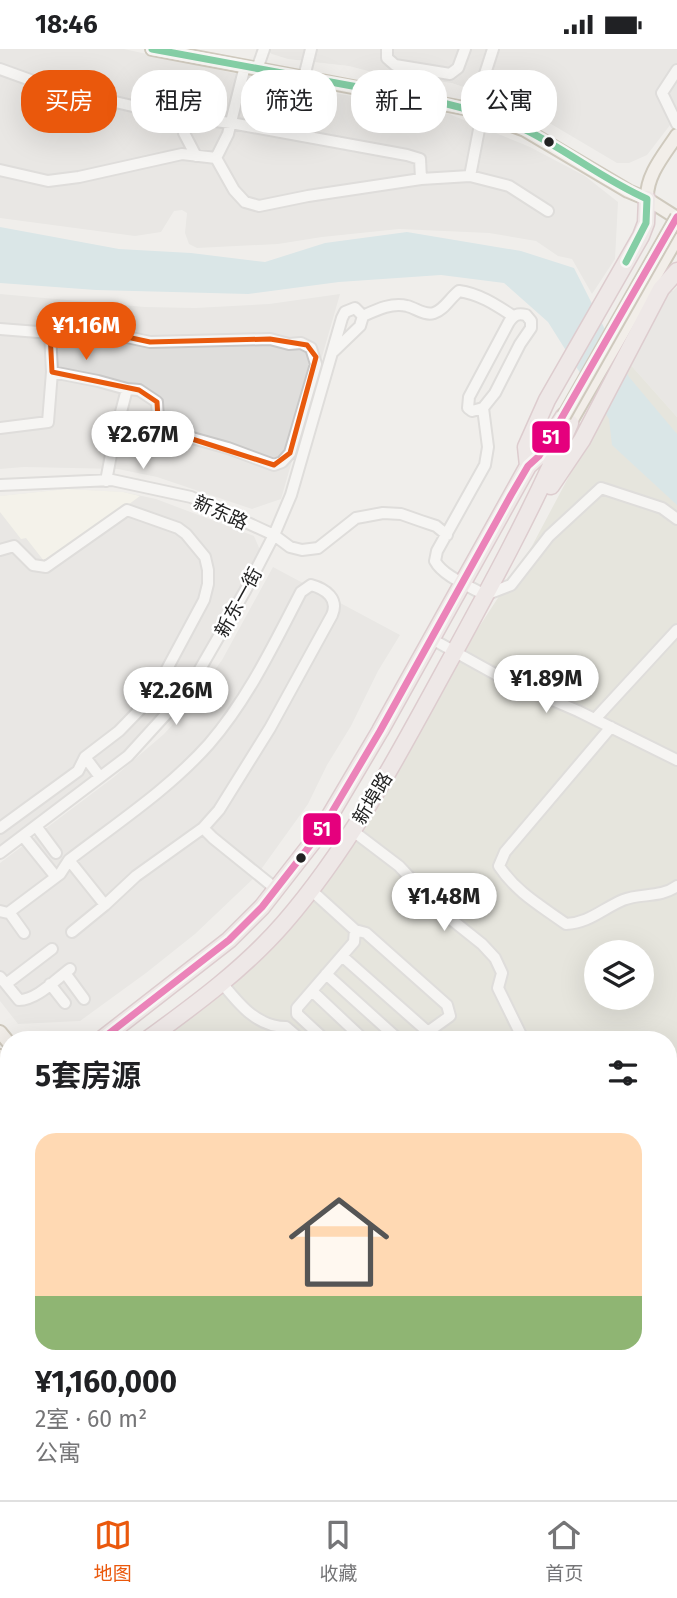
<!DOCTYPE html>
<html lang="zh">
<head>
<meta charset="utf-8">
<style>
	:root { --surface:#fff; --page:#f6f6f6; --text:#202124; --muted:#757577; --line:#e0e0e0; --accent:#ea580c }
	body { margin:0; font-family:"Fira Sans","Noto Sans SC",sans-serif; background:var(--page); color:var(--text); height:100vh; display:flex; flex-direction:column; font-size:26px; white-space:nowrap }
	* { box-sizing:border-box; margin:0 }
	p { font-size:23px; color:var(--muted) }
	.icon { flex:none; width:38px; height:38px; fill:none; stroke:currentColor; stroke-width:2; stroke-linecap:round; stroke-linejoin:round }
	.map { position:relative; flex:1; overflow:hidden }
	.side { position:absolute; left:0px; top:982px; width:677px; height:471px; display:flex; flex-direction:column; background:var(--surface); border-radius:28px 28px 0 0; box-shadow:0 7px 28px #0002 }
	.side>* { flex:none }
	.hud { position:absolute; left:21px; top:21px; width:635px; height:63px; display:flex; gap:14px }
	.fabs { position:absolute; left:584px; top:891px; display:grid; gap:14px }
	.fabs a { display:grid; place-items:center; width:70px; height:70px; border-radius:50%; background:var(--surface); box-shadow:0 7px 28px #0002; font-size:35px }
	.price { position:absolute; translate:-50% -60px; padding:0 16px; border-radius:24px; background:#fff; color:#222; font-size:23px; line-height:46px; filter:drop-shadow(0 2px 4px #0008) }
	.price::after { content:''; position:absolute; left:50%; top:42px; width:21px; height:16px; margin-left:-10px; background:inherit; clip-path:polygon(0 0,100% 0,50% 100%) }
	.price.active { background:var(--accent); color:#fff }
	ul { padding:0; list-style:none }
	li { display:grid; align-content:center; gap:14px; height:371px; padding:0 35px }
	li+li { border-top:2px solid var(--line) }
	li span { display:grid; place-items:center; height:217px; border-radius:21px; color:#555 }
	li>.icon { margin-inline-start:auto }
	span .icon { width:126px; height:126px; fill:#fffc; stroke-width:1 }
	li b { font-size:30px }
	h2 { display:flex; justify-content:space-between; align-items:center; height:84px; padding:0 35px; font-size:30px }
	.tag { padding:0 24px; border-radius:28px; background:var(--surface); box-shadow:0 7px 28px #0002; font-size:24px; line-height:63px }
	.tag.active { background:var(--accent); color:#fff }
	.status { display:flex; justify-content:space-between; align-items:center; height:49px; padding:0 35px; background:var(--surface); direction:ltr }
	.status svg { height:19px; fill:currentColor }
	.tabs { display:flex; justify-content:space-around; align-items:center; height:98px; border-top:2px solid var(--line); background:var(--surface); font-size:19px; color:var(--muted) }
	.tabs a { display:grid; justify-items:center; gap:4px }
	.tabs .active { color:var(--accent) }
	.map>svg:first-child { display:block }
	.residential { fill:#dfdedc }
	.commercial { fill:#f1e3e1 }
	.education { fill:#f8f7e8 }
	.construction { fill:#d9d9cd; fill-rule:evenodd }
	.water { fill:#bfdbe3 }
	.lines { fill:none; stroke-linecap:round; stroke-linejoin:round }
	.minor-casing { stroke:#c9c8c7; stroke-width:14 }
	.major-casing { stroke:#a79c86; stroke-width:16 }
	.highway-casing { stroke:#c5a2ac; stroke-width:19 }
	.minor { stroke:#fdfcfc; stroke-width:10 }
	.major { stroke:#f3ede7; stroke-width:12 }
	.highway { stroke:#ece0e2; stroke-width:16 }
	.major-bridge-casing { stroke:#a79c86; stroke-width:16; stroke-linecap:butt }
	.major-bridge { stroke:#f3ede7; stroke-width:12 }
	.bus-1-casing { stroke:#fff; stroke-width:12 }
	.bus-2-casing { stroke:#fff; stroke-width:12 }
	.bus-1 { stroke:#00a651; stroke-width:7 }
	.bus-2 { stroke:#e5007d; stroke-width:7 }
	.marked { fill:none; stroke:#e8590c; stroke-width:5; stroke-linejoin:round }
	.bus-dot { fill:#222; stroke:#fff; stroke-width:2.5 }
	.labels { text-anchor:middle; stroke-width:5; stroke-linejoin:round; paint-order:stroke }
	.street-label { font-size:19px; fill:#222; stroke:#fff }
	.line-badge { stroke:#fff; stroke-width:2.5 }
	.badge-label { font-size:19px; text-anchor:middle; font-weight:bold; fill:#fff }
</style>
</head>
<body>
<div class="status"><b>18:46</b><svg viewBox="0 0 49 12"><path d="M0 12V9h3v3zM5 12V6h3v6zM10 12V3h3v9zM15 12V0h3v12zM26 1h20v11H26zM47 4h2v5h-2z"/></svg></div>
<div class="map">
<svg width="677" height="1451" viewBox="0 0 677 1451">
	<rect width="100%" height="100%" fill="#f0eeeb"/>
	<path class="residential" d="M 0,0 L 124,0 L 306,40 L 385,52 L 449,65 L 530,98 L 585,127 L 618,153 L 615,210 L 592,245 L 572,210 L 558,207 L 536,192 L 489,184 L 399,180 L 322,188 L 278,195 L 197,199 L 189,195 L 185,184 L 187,164 L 182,161 L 174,162 L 161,183 L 135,187 L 0,169 Z
		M 265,0 L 677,0 L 677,67 L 647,106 L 629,114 L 617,114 L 546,72 L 502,51 L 452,34 L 372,23 L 349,17 L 288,10 L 272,5 Z
		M 677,238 L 677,368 L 629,314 L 668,241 L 673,242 Z
		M 0,245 L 145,258 L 195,259 L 269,255 L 340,245 L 281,450 L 252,460 L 157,428 L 118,420 L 24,418 L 0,420 Z
		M 67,440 L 123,443 L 156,450 L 254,487 L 260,501 L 223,571 L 186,632 L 126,702 L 0,796 L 0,447 Z
		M 273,518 L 400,586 L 378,622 L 351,677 L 327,716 L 308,755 L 257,826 L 195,885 L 146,924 L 80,972 L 18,975 L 0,952 L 0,814 L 114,728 L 164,685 L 185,662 L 222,611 Z"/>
	<path class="commercial" d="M 9,1119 L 9,1444 L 141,1444 L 144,1451 L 0,1451 L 0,1125 Z"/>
	<path class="education" d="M 67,440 L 123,443 L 140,447 L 58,508 L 44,512 L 26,489 L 21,490 L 0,463 L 0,447 Z"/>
	<path class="construction" d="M 629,314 L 677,368 L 677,1451 L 376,1451 L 370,1444 L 668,1444 L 668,990 L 156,990 L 287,883 L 331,828 L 385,744 L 475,584 L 532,497 ZM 597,903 L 642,903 L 642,948 L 597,948 Z"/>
	<path class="water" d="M 0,178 L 119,200 L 191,204 L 265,213 L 325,194 L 407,183 L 521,202 L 574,219 L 629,328 L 677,385 L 677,456 L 612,396 L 609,370 L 548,273 L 504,234 L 441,226 L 339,233 L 248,245 L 96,241 L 0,234 Z"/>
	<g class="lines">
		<defs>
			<path id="minor" d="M 387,0 L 387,9 L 395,16 L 450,25 L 458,19 L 465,0
				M 245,17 L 228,85 L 216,109 L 234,141 L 245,153 L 259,157 L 308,147 L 421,130 L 470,127 L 509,137 L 548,162
				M 0,20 L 47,37 L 175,67 L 231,74 L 407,106 L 420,110 L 421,130
				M 257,20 L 264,0
				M 677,21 L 662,44 L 677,75
				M 304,28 L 311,0
				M 425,51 L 431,22
				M 473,62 L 493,0
				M 183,68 L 184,84 L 196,107
				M 0,121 L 48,132 L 79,128 L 182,105 L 216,109
				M 470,127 L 482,65
				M 363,267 C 376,261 392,253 407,257 C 416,259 424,267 434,264 C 444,261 450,249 459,242 C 480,245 496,256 513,267
				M 0,280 L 38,283 L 99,282 L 150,293 L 270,290 L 289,295 L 301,294 L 311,299 L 316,315 L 290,404 L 282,413 L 274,416 L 228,399 L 167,382 L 158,370 L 157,353 L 139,341 L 127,340 L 114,390 L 106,432
				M 50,283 L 52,323 L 98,332 L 127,340
				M 483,359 L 472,362 L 468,359 L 469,348 L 509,273 C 514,266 517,264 526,266 L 531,272 L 531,279 L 520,295 L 495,344 L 483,359 L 488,398 L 485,416 L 437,502 L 435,512 C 443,527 469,537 485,546 L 511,536 L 549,487 L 601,439 L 662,459 L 677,470
				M 0,379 L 48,373 L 52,323
				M 0,436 L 112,431 L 191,448 L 274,486 L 290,498 L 302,501 L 318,499 L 356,469 L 383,464 L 401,465 L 421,472 L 436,477 L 447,486
				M 0,501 L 14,497 L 33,516 L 46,518 L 127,461 L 178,479 L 186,485 L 205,508 L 208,521 L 208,535 L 204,551 L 152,648 L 119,682 L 85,708 L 78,722 L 0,779
				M 430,589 L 504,630 L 578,662 L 677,711
				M 595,670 L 677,581
				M 611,678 L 505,803 L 499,817 C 516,843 541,857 566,875 C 589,874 602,860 623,851 C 640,844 661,849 677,837
				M 85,708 L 100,728
				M 36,777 L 56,804
				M 203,779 L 136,827 L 105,856 L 69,811 C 117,774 169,740 209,695 C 248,650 274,595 301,543 L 311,536 C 326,540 339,550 332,566 L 270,679 L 219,761 L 203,779 L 213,789 L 276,840
				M 353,782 L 399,817 L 442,863 L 482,895 L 495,909 L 502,924 L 498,939 L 523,990
				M 23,787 L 56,828
				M 0,804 L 128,707 L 188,641 L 245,542 L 274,486 L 291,446 L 342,269 L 345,263 L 355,259 L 363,267 L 360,277 L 332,304
				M 311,841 L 355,881 L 366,884 L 447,956 L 450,967 L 418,990
				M 0,862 L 8,864 L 60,825 L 69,811
				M 9,863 L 24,884
				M 72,883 L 105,856
				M 342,907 L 428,983
				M 65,924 L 84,950
				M 326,925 L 398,990
				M 0,928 L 6,935 L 52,900
				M 222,934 C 239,955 257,978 286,978 L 300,990
				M 6,935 L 19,951 C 37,951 56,930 70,920
				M 50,935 L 65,954
				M 312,942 L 363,990
				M 324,990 L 297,965 L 297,959 L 354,893 L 355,881
				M 0,1144 L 9,1140
				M 0,1161 L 9,1154
				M 0,1188 L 9,1181
				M 0,1245 L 9,1256
				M 0,1437 L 9,1430
				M 117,1444 L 122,1451
				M 13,1451 L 22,1444
				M 43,1451 L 53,1444"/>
			<path id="major" d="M 152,0 L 469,60 L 525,81 L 628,142 L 647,150
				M 677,86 C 664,106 646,126 647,150 L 677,169
				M 570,374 L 677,189
				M 0,983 L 9,994
				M 0,1007 L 9,1019
				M 329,1444 L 335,1451
				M 347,1444 L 353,1451"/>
			<path id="highway" d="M 528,417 L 526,398 L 547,351 L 641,187 L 646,174 L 647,150
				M 551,437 L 582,391 L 661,240 L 677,222
				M 102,990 L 229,891 L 262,858 L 319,785 L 380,682 L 528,417 L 539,407 L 564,367
				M 148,990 C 196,955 245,919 284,874 C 349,799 396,710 443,624 C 488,542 533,460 570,374
				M 0,1068 L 9,1061
				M 0,1104 L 9,1097"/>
		</defs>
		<use href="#minor" class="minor-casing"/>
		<use href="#major" class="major-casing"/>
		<use href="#highway" class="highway-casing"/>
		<use href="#minor" class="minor"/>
		<use href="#major" class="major"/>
		<use href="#highway" class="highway"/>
		<defs>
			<path id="major-bridge" d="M 564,367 L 677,168"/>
		</defs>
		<use href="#major-bridge" class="major-bridge-casing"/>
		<use href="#major-bridge" class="major-bridge"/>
		<defs>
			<path id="bus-1" d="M 152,0 L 439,53 C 468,60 498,68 526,81 C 568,102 604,131 647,150 L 646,174 L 626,213"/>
			<path id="bus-2" d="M 102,990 L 229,891 L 262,858 L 319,785 L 380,682 L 511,446 L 528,417 L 539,407 L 549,391 L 677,168"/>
		</defs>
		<use href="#bus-1" class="bus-1-casing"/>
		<use href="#bus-2" class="bus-2-casing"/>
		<use href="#bus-1" class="bus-1"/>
		<use href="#bus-2" class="bus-2"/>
	</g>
	<path d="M0 0H677V1451H0ZM 99,282 L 150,293 L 270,290 L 307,296 L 316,308 L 290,404 L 274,416 L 167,382 L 158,370 L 157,353 L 139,341 L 52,323 L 50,283 Z" fill="#f0eeeb" fill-opacity=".55" fill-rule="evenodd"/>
	<path class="marked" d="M 99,282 L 150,293 L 270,290 L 307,296 L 316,308 L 290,404 L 274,416 L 167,382 L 158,370 L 157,353 L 139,341 L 52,323 L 50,283 Z"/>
	<g class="bus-dot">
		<circle cx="549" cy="93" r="6"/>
		<circle cx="301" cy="809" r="6"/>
	</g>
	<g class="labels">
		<g class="street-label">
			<text transform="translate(221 463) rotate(24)" y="7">新东路</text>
			<text transform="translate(238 553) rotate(-61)" y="7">新东一街</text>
			<text transform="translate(372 749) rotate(-59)" y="7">新埠路</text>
		</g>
	</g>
	<g class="line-badge">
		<rect x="531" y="371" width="40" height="34" rx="7" fill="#e5007d"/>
		<rect x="302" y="763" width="40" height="34" rx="7" fill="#e5007d"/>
	</g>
	<g class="badge-label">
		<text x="551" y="395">51</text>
		<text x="322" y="787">51</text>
	</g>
</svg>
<div class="fabs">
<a><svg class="icon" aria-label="layers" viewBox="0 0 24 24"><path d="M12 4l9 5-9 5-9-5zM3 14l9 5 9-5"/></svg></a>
</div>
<b class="price active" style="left:86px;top:313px">¥1.16M</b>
<b class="price" style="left:143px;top:422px">¥2.67M</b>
<b class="price" style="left:546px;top:666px">¥1.89M</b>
<b class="price" style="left:176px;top:678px">¥2.26M</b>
<b class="price" style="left:444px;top:884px">¥1.48M</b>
<div class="hud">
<a class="tag active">买房</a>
<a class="tag">租房</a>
<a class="tag">筛选</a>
<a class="tag">新上</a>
<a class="tag">公寓</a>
</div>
<section class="side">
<h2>5套房源<svg class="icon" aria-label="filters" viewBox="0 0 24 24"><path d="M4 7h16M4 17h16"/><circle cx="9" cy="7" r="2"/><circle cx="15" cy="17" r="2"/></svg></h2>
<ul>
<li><span style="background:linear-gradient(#ffd9b3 75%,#8fb573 0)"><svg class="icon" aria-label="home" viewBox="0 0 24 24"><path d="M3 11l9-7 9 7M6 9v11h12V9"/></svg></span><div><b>¥1,160,000</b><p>2室 · 60 m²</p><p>公寓</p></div></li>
</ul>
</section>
</div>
<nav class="tabs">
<a class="active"><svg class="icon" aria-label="map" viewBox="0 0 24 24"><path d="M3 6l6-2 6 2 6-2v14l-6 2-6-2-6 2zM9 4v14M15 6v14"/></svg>地图</a>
<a><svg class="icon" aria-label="saved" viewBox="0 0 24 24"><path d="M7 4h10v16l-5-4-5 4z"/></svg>收藏</a>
<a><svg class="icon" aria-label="home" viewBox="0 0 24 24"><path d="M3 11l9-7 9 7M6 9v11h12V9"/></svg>首页</a>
</nav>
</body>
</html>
